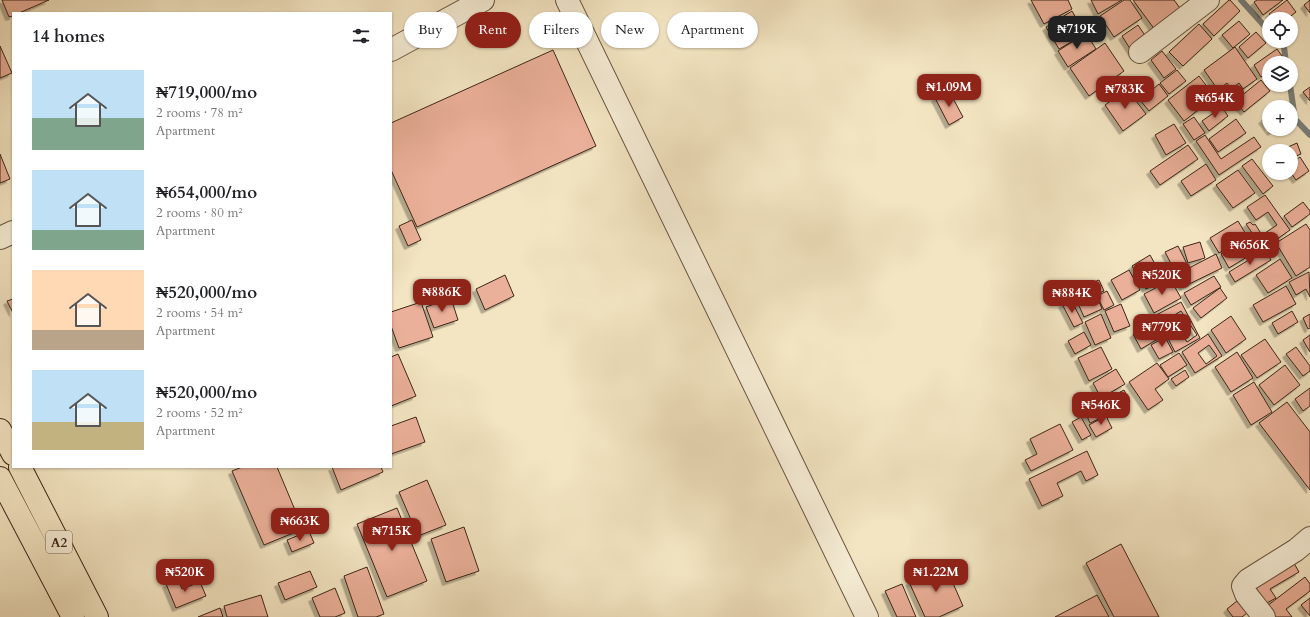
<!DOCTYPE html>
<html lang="en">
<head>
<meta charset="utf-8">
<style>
	:root { --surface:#fff; --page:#f2f2f2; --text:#202124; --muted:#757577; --accent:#8f2418 }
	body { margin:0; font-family:Cardo,serif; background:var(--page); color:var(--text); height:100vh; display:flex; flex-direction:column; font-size:15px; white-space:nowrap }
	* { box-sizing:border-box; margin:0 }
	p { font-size:13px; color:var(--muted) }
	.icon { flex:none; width:22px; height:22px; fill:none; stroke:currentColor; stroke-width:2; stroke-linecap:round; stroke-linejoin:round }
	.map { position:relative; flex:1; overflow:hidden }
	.panel { position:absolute; left:12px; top:12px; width:380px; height:456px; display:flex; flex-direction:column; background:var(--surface); border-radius:0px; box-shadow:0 1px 3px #0004 }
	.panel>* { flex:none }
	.banner { position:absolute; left:404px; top:12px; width:380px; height:36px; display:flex; gap:8px }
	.fabs { position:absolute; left:1262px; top:12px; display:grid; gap:8px }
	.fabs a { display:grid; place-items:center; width:36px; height:36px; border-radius:50%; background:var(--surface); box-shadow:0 1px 3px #0004; font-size:20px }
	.price { position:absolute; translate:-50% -34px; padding:0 9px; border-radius:8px; background:var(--accent); color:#fff; font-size:13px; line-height:26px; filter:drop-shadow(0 1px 2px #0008) }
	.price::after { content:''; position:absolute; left:50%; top:24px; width:12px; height:9px; margin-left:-6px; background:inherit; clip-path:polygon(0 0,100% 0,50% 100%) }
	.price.on { background:#222; color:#fff }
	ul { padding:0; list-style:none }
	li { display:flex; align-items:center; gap:12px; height:100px; padding:0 20px }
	li span { display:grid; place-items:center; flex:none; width:112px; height:80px; border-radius:0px; color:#555 }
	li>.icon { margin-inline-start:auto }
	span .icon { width:48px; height:48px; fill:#fffc; stroke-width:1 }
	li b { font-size:17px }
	h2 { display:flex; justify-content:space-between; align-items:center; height:48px; padding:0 20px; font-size:17px }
	.tag { padding:0 14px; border-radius:18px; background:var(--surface); box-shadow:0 1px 3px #0004; font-size:14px; line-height:36px }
	.tag.on { background:var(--accent); color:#fff }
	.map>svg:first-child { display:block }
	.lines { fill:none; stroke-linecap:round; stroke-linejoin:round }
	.stream { stroke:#79807c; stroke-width:6 }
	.building { fill:#ebb099; stroke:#3d2618; fill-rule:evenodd; filter:url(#shadow) }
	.minor-casing { stroke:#6a5642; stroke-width:24 }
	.highway-casing { stroke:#3d2618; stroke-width:24 }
	.minor { stroke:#f7eed7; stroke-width:22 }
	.highway { stroke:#f3e5c2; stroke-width:22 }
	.labels { text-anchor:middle; stroke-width:3; stroke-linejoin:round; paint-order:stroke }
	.shield { fill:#f7eed7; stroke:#756251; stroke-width:1 }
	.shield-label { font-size:13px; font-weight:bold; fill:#3d2618 }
</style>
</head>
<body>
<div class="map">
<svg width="1310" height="617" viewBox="0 0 1310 617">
	<defs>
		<filter id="shadow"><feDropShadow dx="-3.5" dy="3.5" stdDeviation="0" flood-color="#0004"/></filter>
	</defs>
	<rect width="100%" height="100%" fill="#f3e5c2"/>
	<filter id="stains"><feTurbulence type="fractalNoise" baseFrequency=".005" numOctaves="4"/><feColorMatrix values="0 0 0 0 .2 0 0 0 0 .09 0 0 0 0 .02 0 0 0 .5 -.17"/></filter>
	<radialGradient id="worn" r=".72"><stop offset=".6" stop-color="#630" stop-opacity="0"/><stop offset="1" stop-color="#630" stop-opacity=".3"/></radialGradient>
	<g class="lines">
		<path class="stream" d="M 1241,0 L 1269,31
			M 1278,41 L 1284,47 L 1286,63
			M 1290,85 L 1295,119 L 1310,135"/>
	</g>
	<path class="building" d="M 2,0 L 49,0 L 19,13 L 13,13 L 13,16 L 9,17 Z
		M 1031,0 L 1068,0 L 1072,9 L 1044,24 Z
		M 1091,0 L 1122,0 L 1098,14 Z
		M 1124,0 L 1130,0 L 1142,18 L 1114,37 L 1100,16 Z
		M 1133,0 L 1174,0 L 1185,15 L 1158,34 Z
		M 1229,0 L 1230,0 L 1240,11 L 1214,36 L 1203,24 Z
		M 1257,0 L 1283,0 L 1263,15 L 1254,2 Z
		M 1287,0 L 1296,12 L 1287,19 L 1272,19 L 1269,14 Z
		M 1310,0 L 1310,13 L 1304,5 Z
		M 1072,11 L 1085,34 L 1059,49 L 1046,27 Z
		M 1239,21 L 1250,34 L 1233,48 L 1222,35 Z
		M 1199,24 L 1212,39 L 1183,66 L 1169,52 Z
		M 1138,25 L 1150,43 L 1134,55 L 1122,36 Z
		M 1256,32 L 1266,43 L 1248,58 L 1239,47 Z
		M 1086,33 L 1096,49 L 1068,67 L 1058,51 Z
		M 1105,43 L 1124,71 L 1089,96 L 1070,68 Z
		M 0,46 L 12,73 L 0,78 Z
		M 1235,47 L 1257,79 L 1243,89 L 1239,83 L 1231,89 L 1227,83 L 1218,90 L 1204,70 Z
		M 1277,49 L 1285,60 L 1281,63 L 1269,63 L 1269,71 L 1261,77 L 1254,65 Z
		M 553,50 L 596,146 L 417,227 L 391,170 L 391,123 Z
		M 1162,51 L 1176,69 L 1164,78 L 1151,60 Z
		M 1177,70 L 1186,81 L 1169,94 L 1160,83 Z
		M 1199,76 L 1215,97 L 1184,121 L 1168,100 Z
		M 1261,80 L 1270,91 L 1244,112 L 1235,101 Z
		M 1159,84 L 1168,96 L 1149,111 L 1140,100 Z
		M 1310,87 L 1310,101 L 1303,92 Z
		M 1127,89 L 1146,114 L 1123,131 L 1105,105 Z
		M 949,91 L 963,117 L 949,125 L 935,98 Z
		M 1222,107 L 1228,116 L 1209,131 L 1202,121 Z
		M 1269,115 L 1269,129 L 1276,129 L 1271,132 L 1262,120 Z
		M 1194,117 L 1205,133 L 1194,140 L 1183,124 Z
		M 1236,119 L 1246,133 L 1218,152 L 1209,139 Z
		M 1174,124 L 1186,143 L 1166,155 L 1155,135 Z
		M 1205,135 L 1221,159 L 1254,137 L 1261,147 L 1219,175 L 1196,141 Z
		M 1297,143 L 1301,154 L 1291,158 L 1291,151 L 1279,151 Z
		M 1188,145 L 1198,159 L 1160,185 L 1150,171 Z
		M 0,154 L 10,179 L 0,183 Z
		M 1300,157 L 1309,171 L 1296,180 L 1291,173 L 1291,163 Z
		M 1252,159 L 1273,186 L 1263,194 L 1242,166 Z
		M 1206,164 L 1216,180 L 1191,196 L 1181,181 Z
		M 1238,170 L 1255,193 L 1233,208 L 1216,185 Z
		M 1265,195 L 1290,230 L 1263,249 L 1246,224 L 1250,222 L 1253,225 L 1255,224 L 1262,235 L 1277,225 L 1268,212 L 1256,220 L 1247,207 Z
		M 1303,202 L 1310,211 L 1310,214 L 1292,227 L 1284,216 Z
		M 412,220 L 421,240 L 408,246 L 399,226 Z
		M 1238,221 L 1247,236 L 1219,253 L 1210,238 Z
		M 1306,224 L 1310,230 L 1310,267 L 1296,276 L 1276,243 Z
		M 1200,242 L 1205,258 L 1188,263 L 1183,247 Z
		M 1239,244 L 1247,257 L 1229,268 L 1221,254 Z
		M 1178,246 L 1189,268 L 1216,254 L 1222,268 L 1183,287 L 1165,252 Z
		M 1265,250 L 1271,260 L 1235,282 L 1229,272 Z
		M 1150,255 L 1155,264 L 1137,275 L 1132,266 Z
		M 1280,259 L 1292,278 L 1268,293 L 1256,275 Z
		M 1164,264 L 1171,277 L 1146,289 L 1139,277 Z
		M 1129,270 L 1140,290 L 1122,300 L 1111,280 Z
		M 1309,272 L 1310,297 L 1306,289 L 1296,295 L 1289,282 Z
		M 505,275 L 514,296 L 485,310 L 476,289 Z
		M 1214,276 L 1221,287 L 1191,305 L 1184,293 Z
		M 1099,280 L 1104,291 L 1097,294 L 1092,283 Z
		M 1171,280 L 1181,298 L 1154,313 L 1144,294 Z
		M 1082,286 L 1090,303 L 1098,299 L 1102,309 L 1084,317 L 1072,290 Z
		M 1286,286 L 1296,304 L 1263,322 L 1253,305 Z
		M 1220,288 L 1227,298 L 1201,318 L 1193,308 Z
		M 1107,291 L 1114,305 L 1104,310 L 1097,296 Z
		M 451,298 L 458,320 L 434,328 L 426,307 Z
		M 13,299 L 13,313 L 7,301 Z
		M 1071,300 L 1083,323 L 1074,327 L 1062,304 Z
		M 421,302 L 433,337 L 399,348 L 391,326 L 391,312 Z
		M 1181,302 L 1200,338 L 1175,352 L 1156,315 ZM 1181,311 L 1197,335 L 1187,342 L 1171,317 Z
		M 1121,304 L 1130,326 L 1114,332 L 1105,311 Z
		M 1292,311 L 1298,322 L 1278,334 L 1272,323 Z
		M 1101,314 L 1111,338 L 1095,345 L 1085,322 Z
		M 1310,314 L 1310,328 L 1308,329 L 1303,318 Z
		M 1231,316 L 1246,339 L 1226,353 L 1211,330 Z
		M 1155,322 L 1163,336 L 1141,349 L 1133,334 Z
		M 1084,332 L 1091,345 L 1075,354 L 1068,341 Z
		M 1208,334 L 1222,356 L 1195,373 L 1182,352 ZM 1209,345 L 1217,356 L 1206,364 L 1198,353 Z
		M 1310,335 L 1310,352 L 1303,340 Z
		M 1165,337 L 1173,352 L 1159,359 L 1151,345 Z
		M 1265,339 L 1281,362 L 1257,378 L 1241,355 Z
		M 1101,347 L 1112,369 L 1089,381 L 1078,358 Z
		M 1296,347 L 1310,366 L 1310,371 L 1303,376 L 1286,354 Z
		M 1237,352 L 1253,378 L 1231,392 L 1215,367 Z
		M 1179,353 L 1187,365 L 1168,377 L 1160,365 Z
		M 398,354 L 416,396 L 391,406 L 391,357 Z
		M 1157,363 L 1169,379 L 1155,389 L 1163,400 L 1148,410 L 1129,382 Z
		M 1285,365 L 1300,385 L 1274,405 L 1259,385 Z
		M 1116,369 L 1125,384 L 1101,398 L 1093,383 Z
		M 1185,370 L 1189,377 L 1176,386 L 1171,379 Z
		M 1254,382 L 1272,412 L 1251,425 L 1233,395 Z
		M 1310,388 L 1310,406 L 1303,411 L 1295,399 Z
		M 1124,390 L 1130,402 L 1113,411 L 1107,399 Z
		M 1287,402 L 1310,432 L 1310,490 L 1259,423 Z
		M 1098,403 L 1105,416 L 1090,423 L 1084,410 Z
		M 1106,416 L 1112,428 L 1096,437 L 1089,425 Z
		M 416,417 L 425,442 L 391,454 L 391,426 Z
		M 1081,417 L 1091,435 L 1082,440 L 1072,422 Z
		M 1060,424 L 1073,450 L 1031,471 L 1025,460 L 1037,454 L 1030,439 Z
		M 1087,451 L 1098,475 L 1086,481 L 1081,471 L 1057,483 L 1063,496 L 1042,506 L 1029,479 Z
		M 242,467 L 277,467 L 303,529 L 264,545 L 232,471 Z
		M 332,467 L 381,467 L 383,472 L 341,490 Z
		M 427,480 L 446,525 L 418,536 L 399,492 Z
		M 397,508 L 427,581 L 387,597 L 357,524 Z
		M 464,527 L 479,571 L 446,582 L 431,539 Z
		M 309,531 L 314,543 L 292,552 L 287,540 Z
		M 1121,544 L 1159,617 L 1114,617 L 1086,563 Z
		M 1291,558 L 1299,572 L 1270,589 L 1276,598 L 1263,605 L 1250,581 Z
		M 945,565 L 963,606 L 939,617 L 925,617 L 909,582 Z
		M 367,567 L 384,614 L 376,617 L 358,617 L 344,576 Z
		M 310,571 L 317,587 L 285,600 L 278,583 Z
		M 1305,577 L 1310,584 L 1310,591 L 1286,609 L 1292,617 L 1275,617 L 1267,606 Z
		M 178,579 L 182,589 L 200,582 L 206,596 L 176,608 L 166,584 Z
		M 902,584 L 916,617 L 897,617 L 885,591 Z
		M 335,588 L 345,613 L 335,617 L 320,617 L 312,598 Z
		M 261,595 L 268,617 L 227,617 L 224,606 Z
		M 1097,595 L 1109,617 L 1055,617 Z
		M 1310,598 L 1310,616 L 1301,605 Z
		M 1237,601 L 1247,613 L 1242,617 L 1233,617 L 1227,609 Z
		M 220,608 L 223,617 L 198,617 Z"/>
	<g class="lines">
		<defs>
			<path id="minor" d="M 567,0 L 867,617
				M 391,50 L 483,0
				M 1140,52 L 1208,0
				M 0,238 L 13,232
				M 1264,617 L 1246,594 L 1243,586 L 1248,580 L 1296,550 L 1310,538"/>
			<path id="highway" d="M 0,430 L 13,454
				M 20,467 L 97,617
				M 0,478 L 73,617"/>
		</defs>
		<use href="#minor" class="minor-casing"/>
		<use href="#highway" class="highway-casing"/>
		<use href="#minor" class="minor"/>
		<use href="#highway" class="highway"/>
	</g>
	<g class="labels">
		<rect class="shield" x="46" y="531" width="26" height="22" rx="3"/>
		<g class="shield-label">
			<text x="59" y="547">A2</text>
		</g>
	</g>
	<rect width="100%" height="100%" filter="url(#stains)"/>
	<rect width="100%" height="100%" fill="url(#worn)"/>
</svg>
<div class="fabs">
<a><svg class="icon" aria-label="locate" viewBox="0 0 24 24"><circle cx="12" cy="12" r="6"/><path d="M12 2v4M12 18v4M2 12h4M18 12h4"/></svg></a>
<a><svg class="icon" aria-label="layers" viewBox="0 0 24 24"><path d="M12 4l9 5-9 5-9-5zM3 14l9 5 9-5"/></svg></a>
<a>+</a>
<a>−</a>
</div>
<b class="price on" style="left:1077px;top:50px">₦719K</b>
<b class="price" style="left:949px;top:108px">₦1.09M</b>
<b class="price" style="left:1125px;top:110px">₦783K</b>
<b class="price" style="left:1215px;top:119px">₦654K</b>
<b class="price" style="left:1250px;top:266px">₦656K</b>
<b class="price" style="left:1162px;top:296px">₦520K</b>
<b class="price" style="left:442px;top:313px">₦886K</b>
<b class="price" style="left:1072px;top:314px">₦884K</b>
<b class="price" style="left:1162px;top:348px">₦779K</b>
<b class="price" style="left:1101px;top:426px">₦546K</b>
<b class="price" style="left:300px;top:542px">₦663K</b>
<b class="price" style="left:392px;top:552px">₦715K</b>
<b class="price" style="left:185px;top:593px">₦520K</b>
<b class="price" style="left:936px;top:593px">₦1.22M</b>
<div class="banner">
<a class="tag">Buy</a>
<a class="tag on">Rent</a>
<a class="tag">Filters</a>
<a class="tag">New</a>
<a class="tag">Apartment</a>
</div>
<section class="panel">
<h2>14 homes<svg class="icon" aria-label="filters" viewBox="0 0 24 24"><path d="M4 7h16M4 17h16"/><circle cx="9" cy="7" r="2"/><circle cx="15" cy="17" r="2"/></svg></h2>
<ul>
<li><span style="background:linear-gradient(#bfe0f5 60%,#7fa58c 0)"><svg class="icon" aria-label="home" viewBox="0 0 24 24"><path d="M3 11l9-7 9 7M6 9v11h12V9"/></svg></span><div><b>₦719,000/mo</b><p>2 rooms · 78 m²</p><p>Apartment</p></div></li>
<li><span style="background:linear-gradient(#bfe0f5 75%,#7fa58c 0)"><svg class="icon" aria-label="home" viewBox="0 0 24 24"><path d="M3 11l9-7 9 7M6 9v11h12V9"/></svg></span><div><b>₦654,000/mo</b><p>2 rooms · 80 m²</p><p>Apartment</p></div></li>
<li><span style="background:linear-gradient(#ffd9b3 75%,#b9a48a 0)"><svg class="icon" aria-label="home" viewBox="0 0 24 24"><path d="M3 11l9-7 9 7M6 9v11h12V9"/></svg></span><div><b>₦520,000/mo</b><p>2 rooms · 54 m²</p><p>Apartment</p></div></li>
<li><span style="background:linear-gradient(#bfe0f5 65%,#c2b280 0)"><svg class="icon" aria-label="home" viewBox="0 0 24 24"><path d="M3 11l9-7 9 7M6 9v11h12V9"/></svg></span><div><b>₦520,000/mo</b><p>2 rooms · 52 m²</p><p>Apartment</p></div></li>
</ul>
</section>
</div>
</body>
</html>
